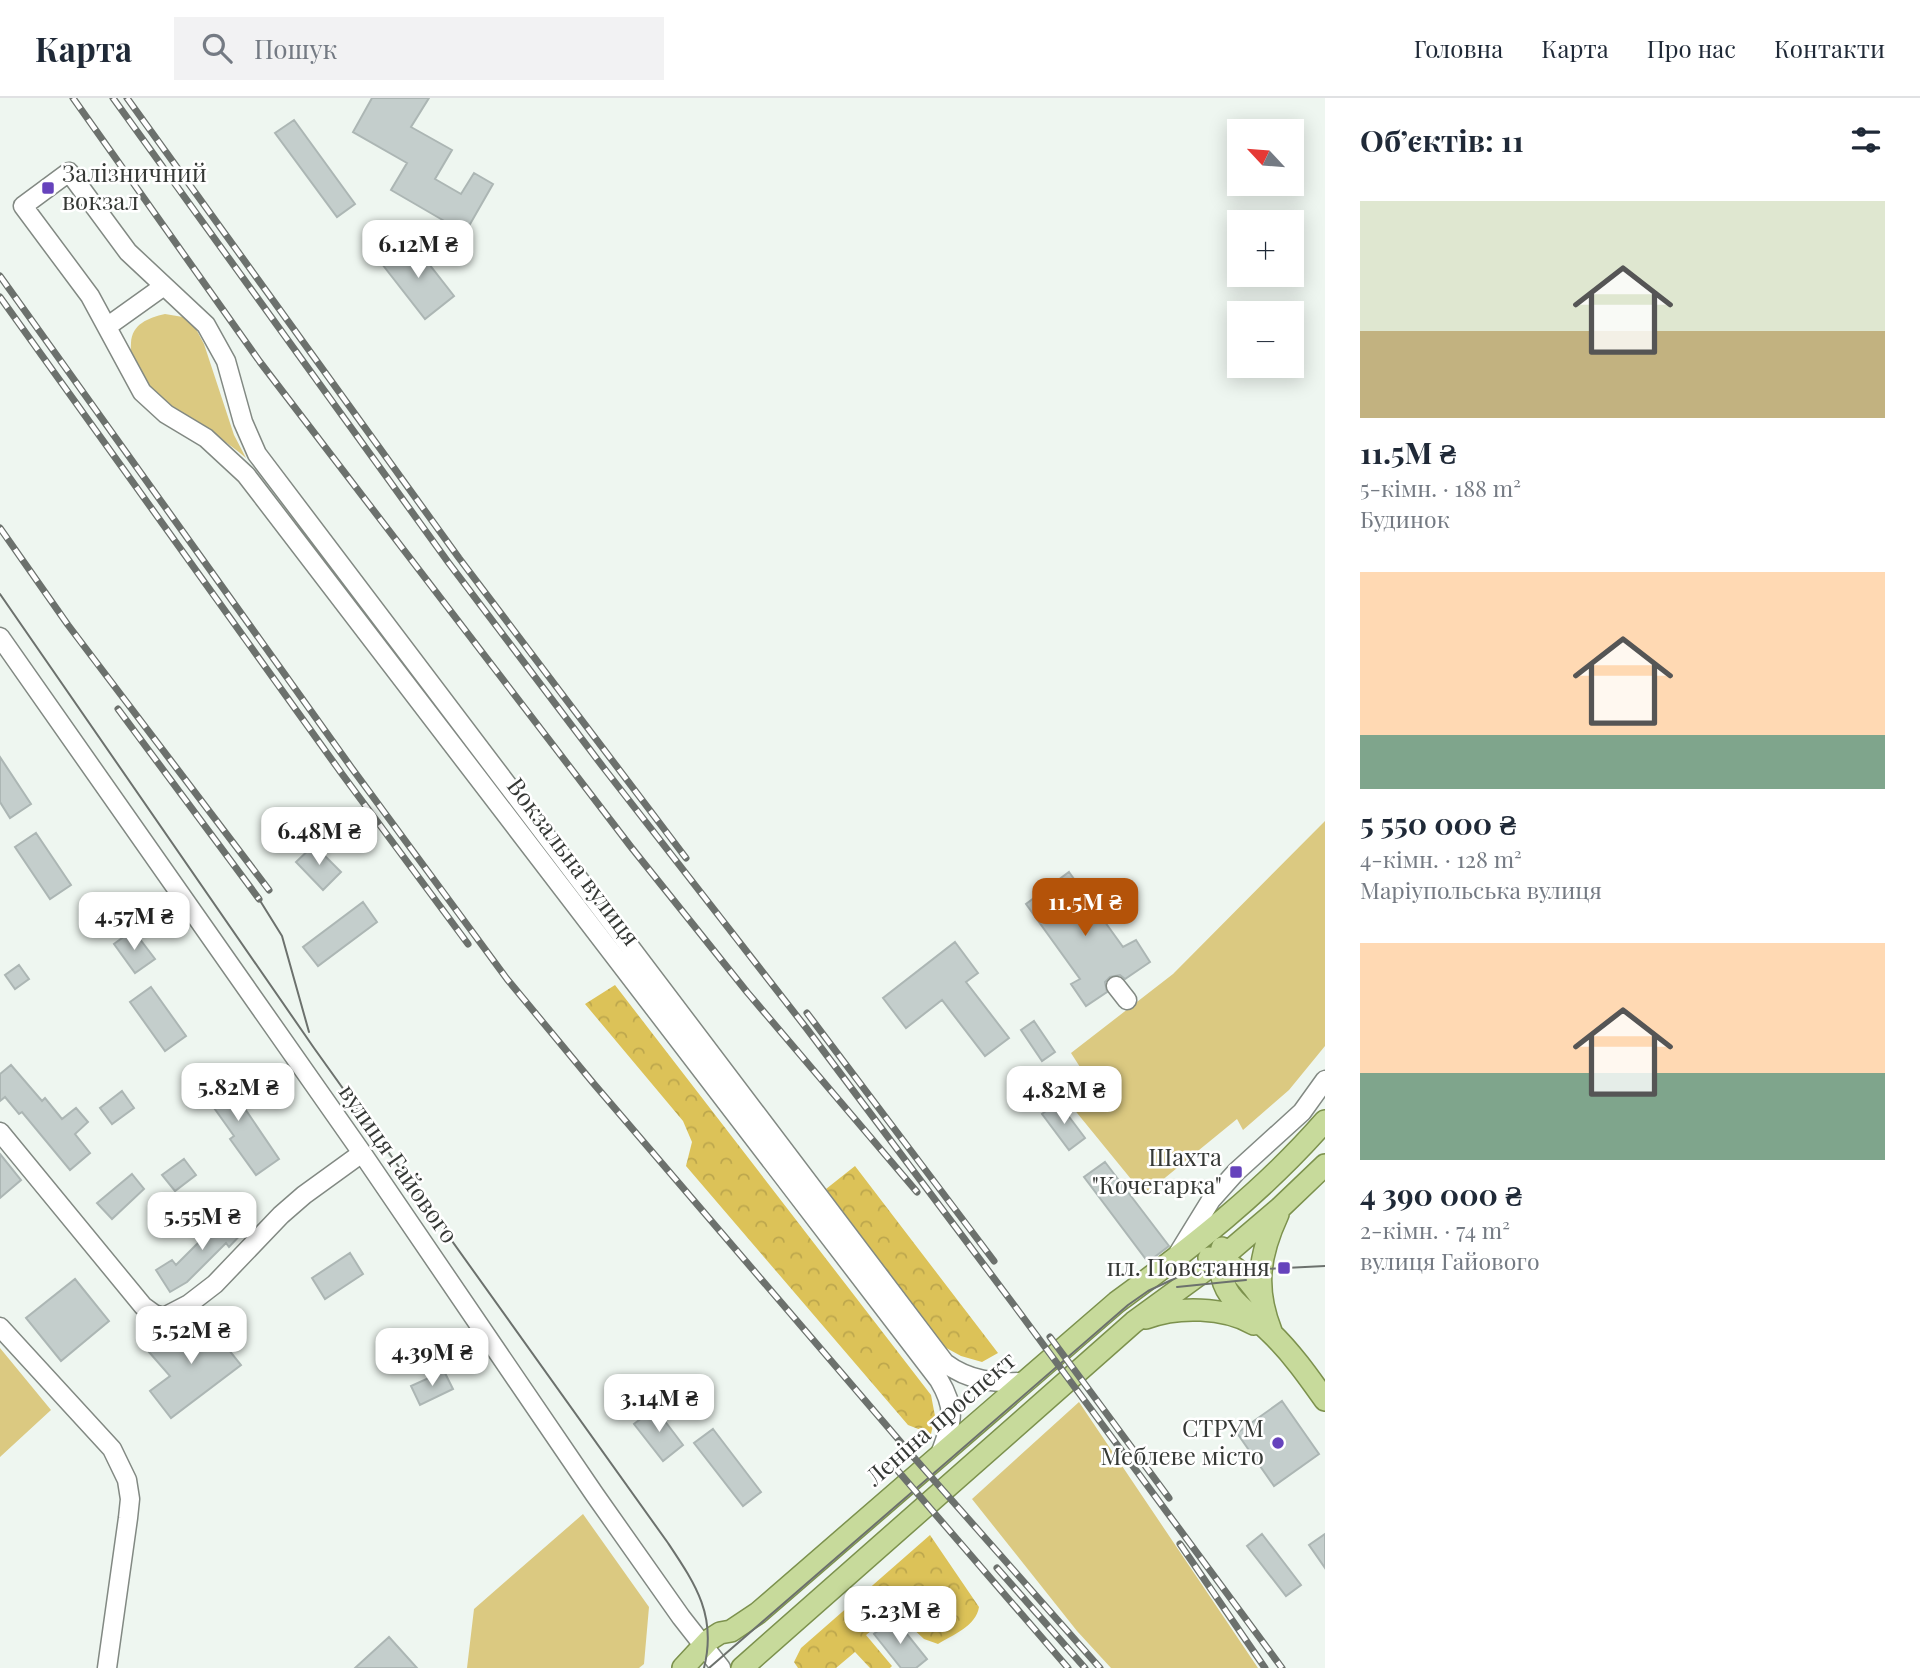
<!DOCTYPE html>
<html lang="uk">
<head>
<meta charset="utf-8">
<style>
	:root { --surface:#fff; --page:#f2f2f3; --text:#1f2937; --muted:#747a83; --line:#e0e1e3; --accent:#b45309 }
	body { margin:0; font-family:"Playfair Display",serif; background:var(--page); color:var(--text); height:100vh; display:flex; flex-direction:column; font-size:26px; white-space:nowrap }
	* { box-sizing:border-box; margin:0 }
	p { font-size:23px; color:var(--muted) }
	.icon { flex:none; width:38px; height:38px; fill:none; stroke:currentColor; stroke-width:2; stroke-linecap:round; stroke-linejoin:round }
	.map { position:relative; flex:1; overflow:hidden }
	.panel { display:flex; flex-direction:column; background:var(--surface); width:595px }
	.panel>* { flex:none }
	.needle { width:46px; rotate:296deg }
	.buttons { position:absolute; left:1227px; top:21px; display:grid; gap:14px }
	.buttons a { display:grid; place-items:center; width:77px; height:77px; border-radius:0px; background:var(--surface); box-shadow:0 4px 18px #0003; font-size:35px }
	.price { position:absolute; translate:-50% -60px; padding:0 16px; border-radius:14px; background:#fff; color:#222; font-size:23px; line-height:46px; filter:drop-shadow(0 2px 4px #0008) }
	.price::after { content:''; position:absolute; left:50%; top:42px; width:21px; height:16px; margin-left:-10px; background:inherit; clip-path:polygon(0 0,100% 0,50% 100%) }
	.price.selected { background:var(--accent); color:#fff }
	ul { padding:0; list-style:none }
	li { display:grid; align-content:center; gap:14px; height:371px; padding:0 35px }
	li span { display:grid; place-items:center; height:217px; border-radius:0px; color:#555 }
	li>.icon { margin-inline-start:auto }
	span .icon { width:126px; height:126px; fill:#fffc; stroke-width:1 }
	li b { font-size:30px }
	h2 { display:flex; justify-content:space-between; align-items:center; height:84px; padding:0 35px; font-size:30px }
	header { display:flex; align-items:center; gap:42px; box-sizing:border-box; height:98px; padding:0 35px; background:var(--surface); border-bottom:2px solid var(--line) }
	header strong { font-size:33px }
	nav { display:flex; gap:38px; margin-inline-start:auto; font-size:24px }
	.search { width:490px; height:63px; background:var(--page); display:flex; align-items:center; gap:18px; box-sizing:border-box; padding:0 24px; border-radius:0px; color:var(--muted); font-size:26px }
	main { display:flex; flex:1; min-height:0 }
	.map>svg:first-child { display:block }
	.green { fill:#dbc981 }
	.forest { fill:url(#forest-crowns) }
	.building { fill:#c4cecc; stroke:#acb6b4; stroke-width:2 }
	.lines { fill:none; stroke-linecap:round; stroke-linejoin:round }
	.minor-casing { stroke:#828983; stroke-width:21 }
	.major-casing { stroke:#7c914d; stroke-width:24 }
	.minor { stroke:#fff; stroke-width:18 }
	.major { stroke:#c7da9b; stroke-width:21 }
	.tram { stroke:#6c716d; stroke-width:2 }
	.rail-casing { stroke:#6c716d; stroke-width:7 }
	.rail { stroke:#fff; stroke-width:4.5; stroke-dasharray:13; stroke-linecap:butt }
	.poi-dot { fill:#6643bc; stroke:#fff; stroke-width:2.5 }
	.labels { text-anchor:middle; stroke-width:5; stroke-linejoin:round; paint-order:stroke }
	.poi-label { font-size:24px; fill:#363936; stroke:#fff; text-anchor:end }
	.street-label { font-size:24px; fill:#363936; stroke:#fff }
</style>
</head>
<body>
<header>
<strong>Карта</strong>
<div class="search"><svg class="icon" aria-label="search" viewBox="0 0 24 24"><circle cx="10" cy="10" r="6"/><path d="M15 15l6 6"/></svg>Пошук</div>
<nav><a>Головна</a><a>Карта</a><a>Про нас</a><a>Контакти</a></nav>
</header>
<main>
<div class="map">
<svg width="1325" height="1570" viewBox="0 0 1325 1570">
	<defs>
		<pattern id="forest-crowns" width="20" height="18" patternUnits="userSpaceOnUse" patternTransform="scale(1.75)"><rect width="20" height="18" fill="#dcc258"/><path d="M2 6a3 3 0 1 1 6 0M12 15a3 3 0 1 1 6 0" fill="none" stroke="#bda74d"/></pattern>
	</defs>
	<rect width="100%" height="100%" fill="#eef6f0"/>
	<path class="green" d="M 165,216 L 183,219 L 196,231 L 204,246 L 234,337 L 246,360 C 226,343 205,330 183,315 C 168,305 152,296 141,282 C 133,271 130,258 131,245 C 132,226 148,220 165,216 Z
		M 1325,723 L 1325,948 L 1289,992 L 1243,1032 L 1237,1021 L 1144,1097 L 1064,999 L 1087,980 L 1071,955 L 1173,876 Z
		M 0,1250 L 51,1312 L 0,1359 Z
		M 1079,1304 L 1258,1570 L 1111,1570 L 1077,1533 L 972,1401 Z
		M 583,1416 L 649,1509 L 644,1566 L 639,1570 L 467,1570 L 474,1511 Z"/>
	<path class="forest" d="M 615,887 L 931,1297 L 935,1318 L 931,1336 L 908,1327 L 686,1068 L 692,1044 L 683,1023 L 585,906 Z
		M 855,1068 L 998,1255 L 982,1264 L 961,1258 L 939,1246 L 826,1091 Z
		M 930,1437 L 979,1509 C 976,1528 953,1537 938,1546 L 924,1541 L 895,1514 L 866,1537 L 892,1568 L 890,1570 L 870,1570 L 855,1554 L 836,1570 L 798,1570 L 794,1564 L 801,1550 Z"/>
	<path class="building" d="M 372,0 L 429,0 L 411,29 L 452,52 L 435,81 L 461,96 L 474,75 L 493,86 L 465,135 L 391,92 L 407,65 L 353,34 Z
		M 294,22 L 355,106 L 337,119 L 275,35 Z
		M 411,143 L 454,198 L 425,221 L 382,166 Z
		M 0,659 L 31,706 L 10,720 L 0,704 Z
		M 36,735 L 71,787 L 50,801 L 15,749 Z
		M 314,747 L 341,774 L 323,792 L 296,764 Z
		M 1069,774 L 1123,849 L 1136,842 L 1150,864 L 1125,881 L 1120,877 L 1110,879 L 1105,884 L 1107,894 L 1086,908 L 1071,886 L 1080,881 L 1026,806 Z
		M 363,804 L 377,824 L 318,868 L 303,849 Z
		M 133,832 L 155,861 L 135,875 L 114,846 Z
		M 955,844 L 978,875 L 966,884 L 1009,940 L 985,958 L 942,902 L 906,930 L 883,900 Z
		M 19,867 L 29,881 L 15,891 L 5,877 Z
		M 151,889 L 186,938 L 165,953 L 130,904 Z
		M 1034,923 L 1055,954 L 1042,963 L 1021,932 Z
		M 11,967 L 42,1003 L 45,1000 L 62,1021 L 76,1010 L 88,1024 L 75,1036 L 90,1055 L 70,1072 L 22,1014 L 19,1016 L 5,999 L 0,1003 L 0,976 Z
		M 218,971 L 279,1061 L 256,1077 L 230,1041 L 234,1038 L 197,986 Z
		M 122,993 L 134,1010 L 112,1026 L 100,1010 Z
		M 1058,1004 L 1085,1040 L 1069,1052 L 1042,1016 Z
		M 0,1056 L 21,1082 L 0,1100 Z
		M 184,1061 L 196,1077 L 175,1093 L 162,1077 Z
		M 1105,1064 L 1169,1148 L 1148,1164 L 1084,1079 Z
		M 132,1076 L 144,1091 L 112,1121 L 97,1105 Z
		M 168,1109 L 181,1120 L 167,1137 L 153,1126 Z
		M 231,1112 L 248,1129 L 229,1149 L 226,1145 L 187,1184 L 170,1194 L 156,1172 L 172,1162 L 176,1167 Z
		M 350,1155 L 363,1176 L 325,1201 L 312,1180 Z
		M 75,1181 L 109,1223 L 61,1263 L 26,1220 Z
		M 187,1221 L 210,1248 L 228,1234 L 236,1245 L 228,1251 L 241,1267 L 171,1320 L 150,1293 L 170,1278 L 149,1254 Z
		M 444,1273 L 453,1291 L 420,1307 L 411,1288 Z
		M 1282,1303 L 1319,1356 L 1274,1388 L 1237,1335 Z
		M 655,1310 L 683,1347 L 663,1363 L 634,1326 Z
		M 713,1331 L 761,1394 L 743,1408 L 694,1345 Z
		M 1262,1436 L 1301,1487 L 1286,1498 L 1247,1448 Z
		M 1325,1436 L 1325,1470 L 1309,1447 Z
		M 894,1520 L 927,1561 L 916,1570 L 901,1570 L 874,1536 Z
		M 389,1539 L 417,1570 L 355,1570 Z"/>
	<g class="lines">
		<defs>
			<path id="minor" d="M 108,228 L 164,188
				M 0,539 L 362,1055 L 595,1397 L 681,1519 L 721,1570
				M 1116,888 L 1127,902
				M 0,1034 L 143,1208 L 154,1216 L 164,1219 L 189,1206 L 215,1186 L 281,1117 L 304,1097 L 362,1055
				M 1179,1154 L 1211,1102 L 1236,1074 L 1302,1014 L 1325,982
				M 0,1229 L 112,1351 L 127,1382 L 130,1401 L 128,1420 L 107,1570
				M 940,1356 C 952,1325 957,1312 939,1282 L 246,377 L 206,340 L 166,316 L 142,294 L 90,198 L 23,108 L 69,74 L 128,154 L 206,227 L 226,263 L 243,324 L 257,356 L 945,1265 C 969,1283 994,1285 1022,1284"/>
			<path id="major" d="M 1222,1150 C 1219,1166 1220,1183 1230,1197 C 1240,1211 1257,1221 1270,1234 C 1291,1254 1308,1278 1325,1302
				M 1209,1160 C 1237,1166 1244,1176 1260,1198
				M 1146,1220 C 1178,1208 1224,1209 1254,1226
				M 1271,1233 C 1254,1190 1259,1157 1278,1116
				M 683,1570 L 709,1542 L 720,1535 L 731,1533 L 758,1515 L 1117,1204 C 1191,1150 1264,1093 1325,1023
				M 742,1570 L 1134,1224 L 1219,1162 L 1280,1110 L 1325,1067"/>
		</defs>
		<use href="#minor" class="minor-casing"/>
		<use href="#major" class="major-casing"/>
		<use href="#minor" class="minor"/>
		<use href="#major" class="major"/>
		<path class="tram" d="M 0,496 L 314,950 L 668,1445 C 696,1487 717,1518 704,1570
			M 259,801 L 282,838 L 309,934
			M 1177,1189 L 1246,1182
			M 709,1570 L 1128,1207 L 1148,1193 L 1180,1178 L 1203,1174 L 1325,1168"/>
		<defs>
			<path id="rail" d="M 73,0 L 260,264 L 631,749 L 747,894 L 917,1094
				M 113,0 L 448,464 L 603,669 L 807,931 L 1014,1207 L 1282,1570
				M 127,0 L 459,460 L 686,760
				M 0,178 L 351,669 L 507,881 L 594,986 L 910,1355 L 1100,1570
				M 0,199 L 342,676 L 468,846
				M 0,430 L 68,527 L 269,792
				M 118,611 L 259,801
				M 807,915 L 994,1163
				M 1050,1239 L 1169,1400
				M 892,1366 L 1068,1570
				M 1180,1446 L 1265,1570
				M 997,1470 L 1085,1570"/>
		</defs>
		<use href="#rail" class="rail-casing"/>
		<use href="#rail" class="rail"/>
	</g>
	<g class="poi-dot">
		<rect x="41" y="83" width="14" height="14" rx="3.5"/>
		<rect x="1229" y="1067" width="14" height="14" rx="3.5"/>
		<rect x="1277" y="1163" width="14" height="14" rx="3.5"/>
		<circle cx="1278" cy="1345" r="7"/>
	</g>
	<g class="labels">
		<g class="poi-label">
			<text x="62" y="84" text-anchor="start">Залізничний<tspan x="62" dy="28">вокзал</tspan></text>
			<text x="1222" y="1068">Шахта<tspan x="1222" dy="28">"Кочегарка"</tspan></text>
			<text x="1270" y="1178">пл. Повстання</text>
			<text x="1264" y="1339">СТРУМ<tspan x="1264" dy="28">Меблеве місто</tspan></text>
		</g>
		<g class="street-label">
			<text transform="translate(573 764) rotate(53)" y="8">Вокзальна вулиця</text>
			<text transform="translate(398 1066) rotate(55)" y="8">вулиця Гайового</text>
			<text transform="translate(941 1321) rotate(-41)" y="8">Леніна проспект</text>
		</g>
	</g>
</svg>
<div class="buttons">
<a><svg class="needle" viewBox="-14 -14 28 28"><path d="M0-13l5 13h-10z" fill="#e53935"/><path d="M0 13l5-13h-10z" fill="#747a83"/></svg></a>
<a>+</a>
<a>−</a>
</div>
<b class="price" style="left:418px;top:182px">6.12M ₴</b>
<b class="price" style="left:319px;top:769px">6.48M ₴</b>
<b class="price selected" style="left:1085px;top:840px">11.5M ₴</b>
<b class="price" style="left:134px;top:854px">4.57M ₴</b>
<b class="price" style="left:238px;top:1025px">5.82M ₴</b>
<b class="price" style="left:1064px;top:1028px">4.82M ₴</b>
<b class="price" style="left:202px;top:1154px">5.55M ₴</b>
<b class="price" style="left:191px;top:1268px">5.52M ₴</b>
<b class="price" style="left:432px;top:1290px">4.39M ₴</b>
<b class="price" style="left:659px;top:1336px">3.14M ₴</b>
<b class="price" style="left:900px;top:1548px">5.23M ₴</b>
</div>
<section class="panel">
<h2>Об’єктів: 11<svg class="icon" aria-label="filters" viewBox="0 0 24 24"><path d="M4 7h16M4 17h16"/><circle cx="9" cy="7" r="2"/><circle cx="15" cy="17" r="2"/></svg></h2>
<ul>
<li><span style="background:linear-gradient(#dfe7d0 60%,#c2b280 0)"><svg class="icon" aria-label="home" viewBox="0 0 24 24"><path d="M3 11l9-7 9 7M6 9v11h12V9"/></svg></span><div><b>11.5M ₴</b><p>5-кімн. · 188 m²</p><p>Будинок</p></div></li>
<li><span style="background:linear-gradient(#ffd9b3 75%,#7fa58c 0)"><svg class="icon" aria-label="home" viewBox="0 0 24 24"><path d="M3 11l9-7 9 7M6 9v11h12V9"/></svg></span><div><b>5 550 000 ₴</b><p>4-кімн. · 128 m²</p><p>Маріупольська вулиця</p></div></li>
<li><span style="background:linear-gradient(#ffd9b3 60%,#7fa58c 0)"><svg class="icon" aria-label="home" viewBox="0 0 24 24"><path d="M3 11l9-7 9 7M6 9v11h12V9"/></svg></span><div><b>4 390 000 ₴</b><p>2-кімн. · 74 m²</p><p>вулиця Гайового</p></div></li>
</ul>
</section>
</main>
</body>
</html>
